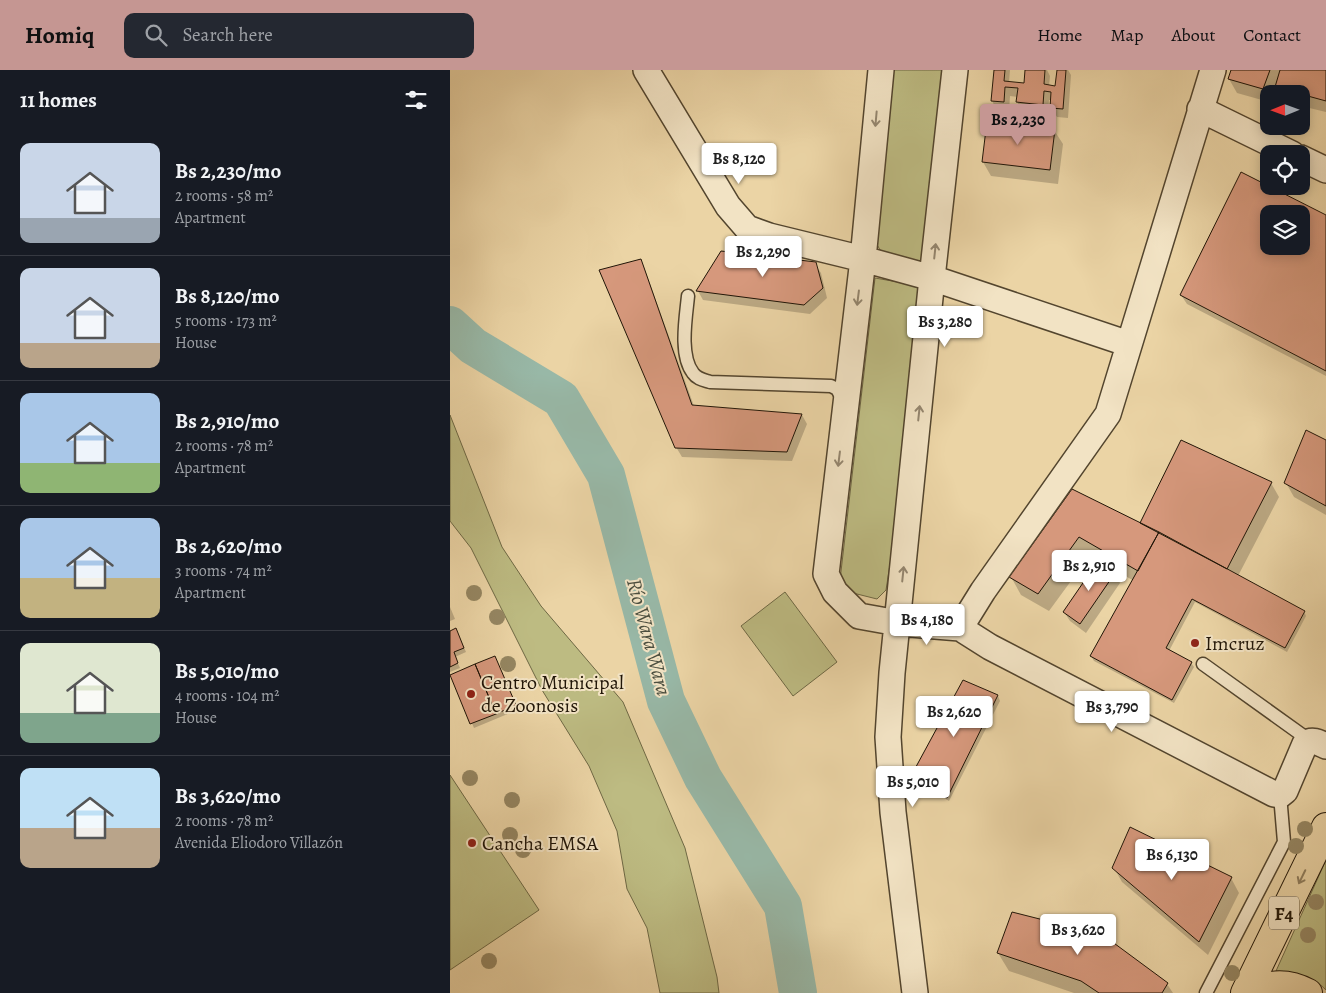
<!DOCTYPE html>
<html lang="en">
<head>
<meta charset="utf-8">
<style>
	:root { --surface:#171b24; --page:#242831; --text:#f1f3f6; --muted:#9ea1a6; --line:#363941; --accent:#c59692 }
	body { margin:0; font-family:Alegreya,serif; background:var(--page); color:var(--text); height:100vh; display:flex; flex-direction:column; font-size:19px; white-space:nowrap }
	* { box-sizing:border-box; margin:0 }
	p { font-size:16px; color:var(--muted) }
	.icon { flex:none; width:28px; height:28px; fill:none; stroke:currentColor; stroke-width:2; stroke-linecap:round; stroke-linejoin:round }
	.map { position:relative; flex:1; overflow:hidden }
	.panel { display:flex; flex-direction:column; background:var(--surface); width:450px }
	.panel>* { flex:none }
	.needle { width:32px; rotate:269deg }
	.buttons { position:absolute; left:810px; top:15px; display:grid; gap:10px }
	.buttons a { display:grid; place-items:center; width:50px; height:50px; border-radius:10px; background:var(--surface); box-shadow:0 2px 12px #0003; font-size:25px }
	.price { position:absolute; translate:-50% -42px; padding:0 11px; border-radius:5px; background:#fff; color:#222; font-size:16px; line-height:32px; filter:drop-shadow(0 1px 2px #0008) }
	.price::after { content:''; position:absolute; left:50%; top:30px; width:15px; height:11px; margin-left:-8px; background:inherit; clip-path:polygon(0 0,100% 0,50% 100%) }
	.price.active { background:var(--accent); color:#111 }
	ul { padding:0; list-style:none }
	li { display:flex; align-items:center; gap:15px; height:125px; padding:0 20px }
	li+li { border-top:1px solid var(--line) }
	li span { display:grid; place-items:center; flex:none; width:140px; height:100px; border-radius:10px; color:#555 }
	li>.icon { margin-inline-start:auto }
	span .icon { width:60px; height:60px; fill:#fffc; stroke-width:1 }
	li b { font-size:21px }
	h2 { display:flex; justify-content:space-between; align-items:center; height:60px; padding:0 20px; font-size:21px }
	header { display:flex; align-items:center; gap:30px; box-sizing:border-box; height:70px; padding:0 25px; background:var(--accent); color:#111 }
	header strong { font-size:24px }
	nav { display:flex; gap:28px; margin-inline-start:auto; font-size:18px }
	.search { width:350px; height:45px; background:var(--page); display:flex; align-items:center; gap:12px; box-sizing:border-box; padding:0 18px; border-radius:10px; color:var(--muted); font-size:19px }
	main { display:flex; flex:1; min-height:0 }
	.map>svg:first-child { display:block }
	.green { fill:#bdbb82; stroke:#6e6844 }
	.shadow { fill:#0003; fill-rule:evenodd }
	.lines { fill:none; stroke-linecap:round; stroke-linejoin:round }
	.river { stroke:#98b8a7; stroke-width:38 }
	.building { fill:#d6987c; stroke:#201507; fill-rule:evenodd }
	.lane-casing { stroke:#53452e; stroke-width:15 }
	.street-casing { stroke:#53452e; stroke-width:28 }
	.highway-casing { stroke:#201507; stroke-width:30 }
	.lane { stroke:#f2e3c4; stroke-width:12 }
	.street { stroke:#f2e3c4; stroke-width:25 }
	.highway { stroke:#ebd4a5; stroke-width:28 }
	.tree { fill:#958662 }
	.oneway { stroke:#94866f }
	.oneway2 { stroke:#907e5e }
	.poi-dot { fill:#8f2418; stroke:#f2e3c4; stroke-width:2 }
	.labels { text-anchor:middle; stroke-width:4; stroke-linejoin:round; paint-order:stroke }
	.shield { fill:#f2e3c4; stroke:#5f5340; stroke-width:1 }
	.shield-label { font-size:19px; font-weight:bold; fill:#201507 }
	.poi-label { font-size:20px; fill:#201507; stroke:#f2e3c4; text-anchor:start }
	.water-label { font-size:21px; font-style:italic; fill:#4a4e3f; stroke:#f2e3c4 }
</style>
</head>
<body>
<header>
<strong>Homiq</strong>
<div class="search"><svg class="icon" aria-label="search" viewBox="0 0 24 24"><circle cx="10" cy="10" r="6"/><path d="M15 15l6 6"/></svg>Search here</div>
<nav><a>Home</a><a>Map</a><a>About</a><a>Contact</a></nav>
</header>
<main>
<section class="panel">
<h2>11 homes<svg class="icon" aria-label="filters" viewBox="0 0 24 24"><path d="M4 7h16M4 17h16"/><circle cx="9" cy="7" r="2"/><circle cx="15" cy="17" r="2"/></svg></h2>
<ul>
<li><span style="background:linear-gradient(#c9d6e8 75%,#9aa5b1 0)"><svg class="icon" aria-label="home" viewBox="0 0 24 24"><path d="M3 11l9-7 9 7M6 9v11h12V9"/></svg></span><div><b>Bs 2,230/mo</b><p>2 rooms · 58 m²</p><p>Apartment</p></div></li>
<li><span style="background:linear-gradient(#c9d6e8 75%,#b9a48a 0)"><svg class="icon" aria-label="home" viewBox="0 0 24 24"><path d="M3 11l9-7 9 7M6 9v11h12V9"/></svg></span><div><b>Bs 8,120/mo</b><p>5 rooms · 173 m²</p><p>House</p></div></li>
<li><span style="background:linear-gradient(#a9c7e8 70%,#8fb573 0)"><svg class="icon" aria-label="home" viewBox="0 0 24 24"><path d="M3 11l9-7 9 7M6 9v11h12V9"/></svg></span><div><b>Bs 2,910/mo</b><p>2 rooms · 78 m²</p><p>Apartment</p></div></li>
<li><span style="background:linear-gradient(#a9c7e8 60%,#c2b280 0)"><svg class="icon" aria-label="home" viewBox="0 0 24 24"><path d="M3 11l9-7 9 7M6 9v11h12V9"/></svg></span><div><b>Bs 2,620/mo</b><p>3 rooms · 74 m²</p><p>Apartment</p></div></li>
<li><span style="background:linear-gradient(#dfe7d0 70%,#7fa58c 0)"><svg class="icon" aria-label="home" viewBox="0 0 24 24"><path d="M3 11l9-7 9 7M6 9v11h12V9"/></svg></span><div><b>Bs 5,010/mo</b><p>4 rooms · 104 m²</p><p>House</p></div></li>
<li><span style="background:linear-gradient(#bfe0f5 60%,#b9a48a 0)"><svg class="icon" aria-label="home" viewBox="0 0 24 24"><path d="M3 11l9-7 9 7M6 9v11h12V9"/></svg></span><div><b>Bs 3,620/mo</b><p>2 rooms · 78 m²</p><p>Avenida Eliodoro Villazón</p></div></li>
</ul>
</section>
<div class="map">
<svg width="876" height="923" viewBox="0 0 876 923">
	<rect width="100%" height="100%" fill="#ebd4a5"/>
	<filter id="stains"><feTurbulence type="fractalNoise" baseFrequency=".004" numOctaves="4"/><feColorMatrix values="0 0 0 0 .2 0 0 0 0 .09 0 0 0 0 .02 0 0 0 .5 -.17"/></filter>
	<radialGradient id="worn" r=".72"><stop offset=".6" stop-color="#630" stop-opacity="0"/><stop offset="1" stop-color="#630" stop-opacity=".3"/></radialGradient>
	<path class="green" d="M 439,0 L 493,0 L 473,193 L 432,183 L 423,168 Z
		M 425,208 L 471,216 L 443,475 L 436,520 L 427,529 L 399,522 L 390,510 Z
		M 0,345 L 52,477 L 91,536 L 173,632 L 235,778 L 267,907 L 269,923 L 210,923 L 197,858 L 177,819 L 167,761 L 139,696 L 92,620 L 21,478 L 0,451 Z
		M 335,522 L 387,592 L 343,626 L 291,556 Z
		M 0,705 L 89,840 L 0,900 Z
		M 876,790 L 876,920 C 863,906 845,903 826,901 Z"/>
	<path class="shadow" d="M 545,0 L 560,0 L 559,13 L 575,14 L 576,0 L 597,0 L 600,6 L 599,16 L 606,17 L 608,0 L 618,0 L 621,5 L 618,48 L 607,47 L 601,37 L 602,30 L 599,30 L 598,44 L 573,42 L 567,32 L 568,27 L 560,26 L 559,41 L 547,40 L 542,31 Z
		M 782,0 L 876,0 L 876,42 L 851,36 L 851,24 L 830,24 L 826,17 L 824,24 L 819,24 L 819,32 L 787,23 L 779,9 Z
		M 604,60 L 613,74 L 608,114 L 541,106 L 533,92 Z
		M 792,104 L 876,147 L 876,306 L 737,234 L 731,225 ZM 819,144 L 851,144 L 851,176 L 819,176 Z
		M 190,190 L 195,200 L 244,336 L 352,345 L 357,354 L 342,391 L 232,387 L 226,377 Z
		M 365,194 L 371,203 L 377,228 L 360,244 L 253,230 L 248,221 Z
		M 876,372 L 876,445 L 844,427 L 836,413 Z
		M 821,413 L 829,427 L 788,506 L 854,541 L 856,546 L 837,582 L 745,532 L 719,581 L 741,593 L 744,597 L 724,633 L 644,591 L 641,586 L 684,511 L 640,485 L 599,541 L 571,525 L 561,507 L 622,420 L 693,456 Z
		M 648,493 L 665,504 L 670,513 L 636,563 L 620,551 L 614,542 Z
		M 0,537 L 5,549 L 0,551 Z
		M 0,561 L 8,564 L 16,582 L 5,587 L 10,598 L 0,602 Z
		M 47,592 L 67,640 L 24,658 L 2,606 Z
		M 513,612 L 548,626 L 550,631 L 499,731 L 465,710 L 462,706 Z
		M 664,798 L 781,808 L 789,823 L 758,885 L 672,812 Z
		M 548,883 L 717,914 L 723,923 L 624,923 L 559,901 Z"/>
	<g class="lines">
		<path class="river" d="M 0,255 L 23,276 L 111,329 L 156,405 L 216,631 L 253,708 L 333,836 L 348,923"/>
	</g>
	<path class="building" d="M 544,0 L 555,0 L 554,11 L 574,13 L 575,0 L 595,0 L 594,14 L 605,16 L 607,0 L 616,0 L 613,39 L 600,38 L 601,22 L 594,21 L 593,35 L 566,32 L 568,18 L 555,17 L 554,32 L 541,31 Z
		M 781,0 L 820,0 L 813,19 L 778,9 Z
		M 830,0 L 876,0 L 876,31 L 825,17 Z
		M 537,51 L 605,59 L 600,100 L 532,92 Z
		M 791,102 L 876,145 L 876,301 L 730,225 ZM 819,144 L 851,144 L 851,176 L 819,176 Z
		M 271,181 L 366,192 L 373,218 L 354,235 L 246,221 Z
		M 191,189 L 242,335 L 352,344 L 337,382 L 225,378 L 149,200 Z
		M 856,360 L 876,370 L 876,436 L 834,413 Z
		M 731,370 L 822,412 L 777,499 L 690,453 Z
		M 622,419 L 709,462 L 688,501 L 629,467 L 588,524 L 559,507 Z
		M 709,462 L 855,541 L 835,578 L 742,529 L 716,578 L 742,592 L 722,630 L 640,586 Z
		M 648,491 L 665,503 L 630,554 L 613,542 Z
		M 6,558 L 14,578 L 4,582 L 8,593 L 0,597 L 0,561 Z
		M 45,586 L 66,635 L 46,644 L 25,594 Z
		M 25,594 L 46,644 L 20,654 L 0,605 Z
		M 513,610 L 548,625 L 497,728 L 461,706 Z
		M 680,757 L 782,807 L 749,872 L 662,798 Z
		M 562,842 L 653,865 L 718,913 L 712,923 L 649,923 L 631,911 L 547,883 Z"/>
	<g class="lines">
		<defs>
			<path id="lane" d="M 238,226 C 236,247 229,285 243,303 C 247,309 254,310 260,312 L 381,316 L 387,319 L 394,332
				M 753,594 L 859,670
				M 756,923 L 834,772 L 830,725"/>
			<path id="street" d="M 196,0 L 278,136 L 297,158 L 319,166 L 413,189 L 482,208 L 679,274
				M 431,0 L 413,189 L 376,504 L 385,522 L 409,546 L 448,553 L 510,558 L 540,577 L 824,724 L 830,725 L 835,721 L 855,674 C 862,669 868,672 876,676
				M 750,39 L 842,84
				M 851,88 L 876,100
				M 510,558 L 533,521 L 658,344 L 763,0
				M 465,923 L 443,742 L 438,667 L 442,603 L 482,208 L 505,0"/>
			<path id="highway" d="M 795,923 L 876,757
				M 802,923 C 820,913 839,913 858,923"/>
		</defs>
		<use href="#lane" class="lane-casing"/>
		<use href="#street" class="street-casing"/>
		<use href="#highway" class="highway-casing"/>
		<use href="#lane" class="lane"/>
		<use href="#street" class="street"/>
		<use href="#highway" class="highway"/>
	</g>
	<g class="tree">
		<circle cx="24" cy="523" r="8"/>
		<circle cx="47" cy="547" r="8"/>
		<circle cx="58" cy="594" r="8"/>
		<circle cx="20" cy="708" r="8"/>
		<circle cx="62" cy="730" r="8"/>
		<circle cx="855" cy="759" r="8"/>
		<circle cx="60" cy="765" r="8"/>
		<circle cx="846" cy="776" r="8"/>
		<circle cx="73" cy="780" r="8"/>
		<circle cx="866" cy="832" r="8"/>
		<circle cx="858" cy="865" r="8"/>
		<circle cx="39" cy="891" r="8"/>
		<circle cx="782" cy="903" r="8"/>
	</g>
	<defs><path id="oneway-shaft" d="M-6 0H5M1.5-3L5.5 0L1.5 3" fill="none" stroke-width="1.6" stroke-linecap="round" stroke-linejoin="round" transform="scale(1.25)"/></defs>
	<g class="oneway">
		<use href="#oneway-shaft" transform="translate(426 49) rotate(95)"/>
		<use href="#oneway-shaft" transform="translate(485 181) rotate(-84)"/>
		<use href="#oneway-shaft" transform="translate(408 228) rotate(97)"/>
		<use href="#oneway-shaft" transform="translate(469 343) rotate(-84)"/>
		<use href="#oneway-shaft" transform="translate(389 389) rotate(97)"/>
		<use href="#oneway-shaft" transform="translate(453 504) rotate(-84)"/>
	</g>
	<use class="oneway2" href="#oneway-shaft" transform="translate(852 807) rotate(116)"/>
	<g class="poi-dot">
		<circle cx="745" cy="573" r="5"/>
		<circle cx="21" cy="624" r="5"/>
		<circle cx="22" cy="773" r="5"/>
	</g>
	<g class="labels">
		<rect class="shield" x="819" y="826.5" width="30" height="33" rx="4"/>
		<g class="shield-label">
			<text x="834" y="850">F4</text>
		</g>
		<g class="poi-label">
			<text x="755" y="580">Imcruz</text>
			<text x="31" y="619">Centro Municipal<tspan x="31" dy="23">de Zoonosis</tspan></text>
			<text x="32" y="780">Cancha EMSA</text>
		</g>
		<g class="water-label">
			<text transform="translate(199 567) rotate(75)" y="7">Río Wara Wara</text>
		</g>
	</g>
	<rect width="100%" height="100%" filter="url(#stains)"/>
	<rect width="100%" height="100%" fill="url(#worn)"/>
</svg>
<div class="buttons">
<a><svg class="needle" viewBox="-14 -14 28 28"><path d="M0-13l5 13h-10z" fill="#e53935"/><path d="M0 13l5-13h-10z" fill="#9ea1a6"/></svg></a>
<a><svg class="icon" aria-label="locate" viewBox="0 0 24 24"><circle cx="12" cy="12" r="6"/><path d="M12 2v4M12 18v4M2 12h4M18 12h4"/></svg></a>
<a><svg class="icon" aria-label="layers" viewBox="0 0 24 24"><path d="M12 4l9 5-9 5-9-5zM3 14l9 5 9-5"/></svg></a>
</div>
<b class="price active" style="left:568px;top:76px">Bs 2,230</b>
<b class="price" style="left:289px;top:115px">Bs 8,120</b>
<b class="price" style="left:313px;top:208px">Bs 2,290</b>
<b class="price" style="left:495px;top:278px">Bs 3,280</b>
<b class="price" style="left:639px;top:522px">Bs 2,910</b>
<b class="price" style="left:477px;top:576px">Bs 4,180</b>
<b class="price" style="left:662px;top:663px">Bs 3,790</b>
<b class="price" style="left:504px;top:668px">Bs 2,620</b>
<b class="price" style="left:463px;top:738px">Bs 5,010</b>
<b class="price" style="left:722px;top:811px">Bs 6,130</b>
<b class="price" style="left:628px;top:886px">Bs 3,620</b>
</div>
</main>
</body>
</html>
